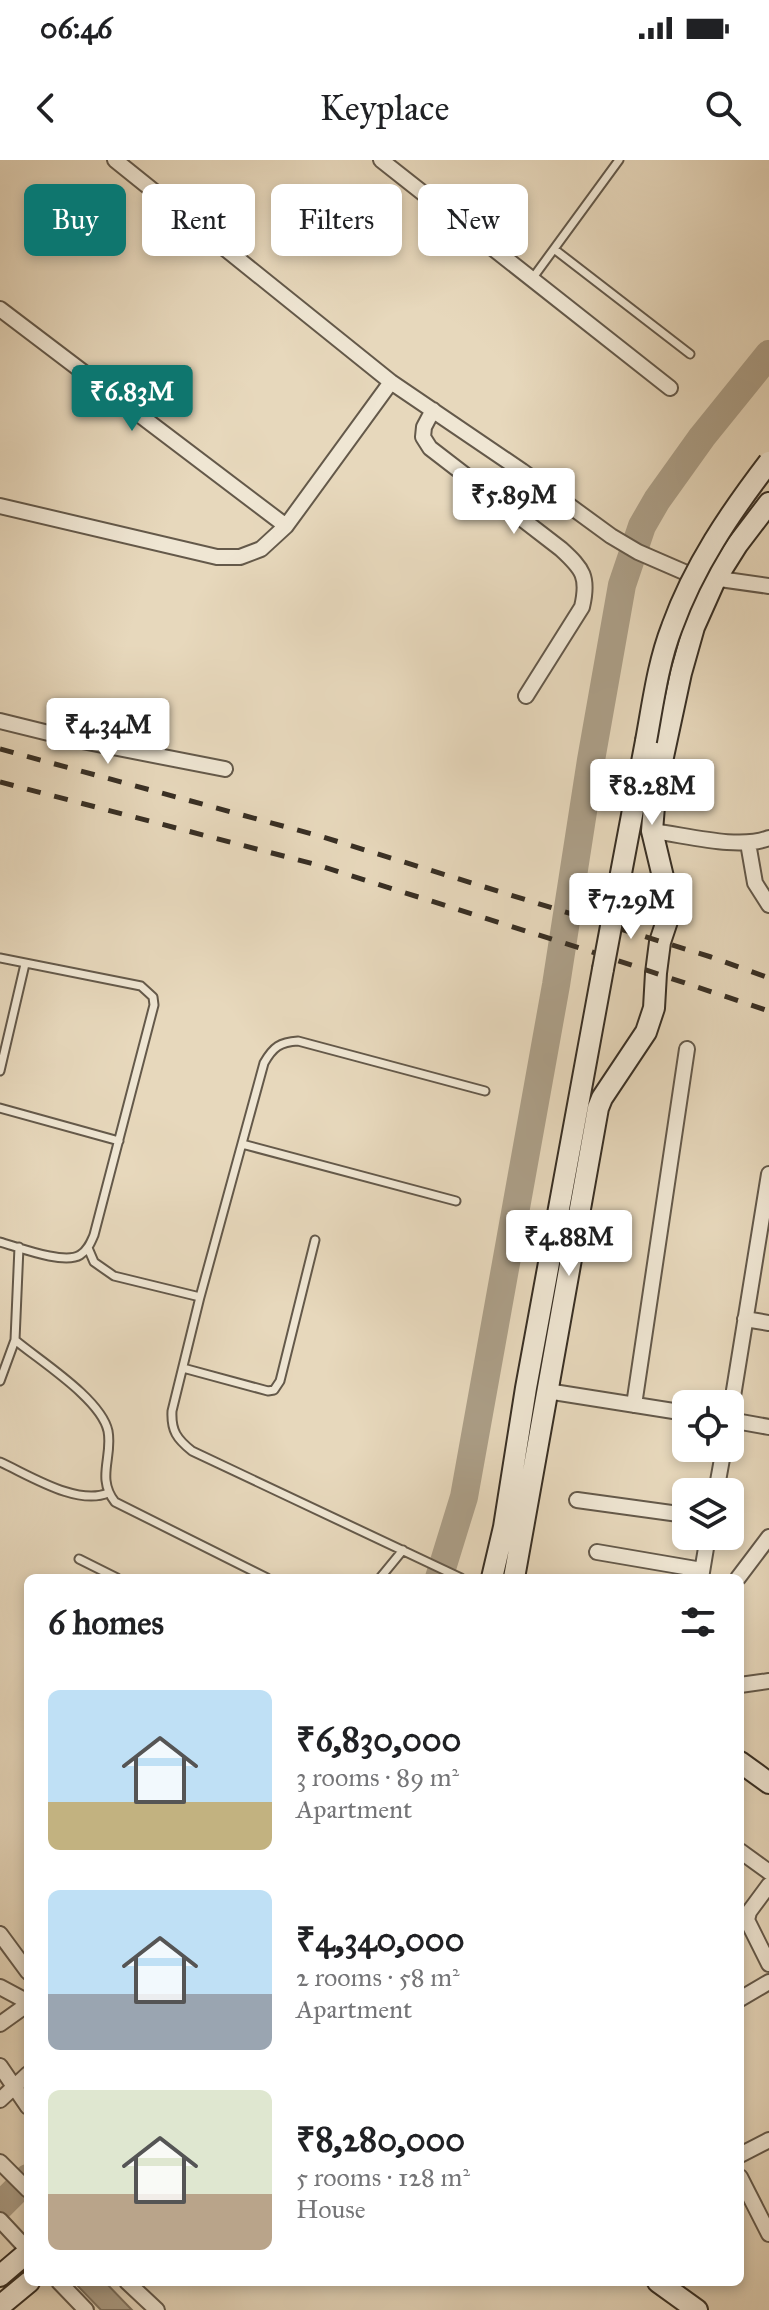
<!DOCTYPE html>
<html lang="en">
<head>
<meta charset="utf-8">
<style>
	:root { --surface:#fff; --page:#f2f2f2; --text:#202124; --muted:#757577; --accent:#0f766e }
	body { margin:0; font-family:"IM FELL Great Primer",serif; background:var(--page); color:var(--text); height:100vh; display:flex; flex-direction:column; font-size:30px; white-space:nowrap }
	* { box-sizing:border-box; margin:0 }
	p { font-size:26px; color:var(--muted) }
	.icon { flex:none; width:44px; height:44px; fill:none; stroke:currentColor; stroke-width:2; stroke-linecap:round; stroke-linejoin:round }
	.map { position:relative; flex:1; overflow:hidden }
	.sheet { position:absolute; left:24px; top:1414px; width:720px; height:712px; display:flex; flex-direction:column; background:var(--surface); border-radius:12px; box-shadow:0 4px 12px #0003 }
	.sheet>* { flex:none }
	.top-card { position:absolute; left:24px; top:24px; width:722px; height:72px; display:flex; gap:16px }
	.tools { position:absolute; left:672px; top:1230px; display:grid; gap:16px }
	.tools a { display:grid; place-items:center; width:72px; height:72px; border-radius:12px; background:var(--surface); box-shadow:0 4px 12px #0003; font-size:40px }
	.price { position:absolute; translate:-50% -68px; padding:0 18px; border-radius:8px; background:#fff; color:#222; font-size:26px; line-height:52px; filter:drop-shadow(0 2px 4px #0008) }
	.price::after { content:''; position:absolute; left:50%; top:48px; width:24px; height:18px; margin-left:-12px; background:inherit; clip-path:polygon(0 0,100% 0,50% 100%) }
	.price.current { background:var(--accent); color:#fff }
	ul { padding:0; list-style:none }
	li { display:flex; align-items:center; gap:24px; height:200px; padding:0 24px }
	li span { display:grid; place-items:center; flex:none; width:224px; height:160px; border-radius:12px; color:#555 }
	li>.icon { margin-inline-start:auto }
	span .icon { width:96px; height:96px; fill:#fffc; stroke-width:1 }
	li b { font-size:34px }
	h2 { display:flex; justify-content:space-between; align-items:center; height:96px; padding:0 24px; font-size:34px }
	.tag { padding:0 28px; border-radius:12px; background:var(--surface); box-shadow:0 4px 12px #0003; font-size:28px; line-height:72px }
	.tag.current { background:var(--accent); color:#fff }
	.status { display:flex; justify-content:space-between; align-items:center; height:56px; padding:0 40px; background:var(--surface); direction:ltr }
	.status svg { height:22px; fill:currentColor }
	header { display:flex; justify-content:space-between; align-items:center; height:104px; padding:0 24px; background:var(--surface); font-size:36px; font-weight:600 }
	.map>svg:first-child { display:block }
	.water { fill:#ac9f88; stroke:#7e7260; stroke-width:2 }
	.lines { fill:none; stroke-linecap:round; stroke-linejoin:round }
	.river { stroke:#ac9f88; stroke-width:28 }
	.lane-casing { stroke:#64594a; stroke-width:11 }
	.street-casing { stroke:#64594a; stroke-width:18 }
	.secondary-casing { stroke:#382f24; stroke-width:24 }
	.lane { stroke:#efe6d3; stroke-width:7 }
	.street { stroke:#efe6d3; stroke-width:14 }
	.secondary { stroke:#efe6d3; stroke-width:20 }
	.rail { stroke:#382f24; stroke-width:5; stroke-dasharray:14 14; stroke-linecap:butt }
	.secondary-bridge-casing { stroke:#382f24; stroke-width:24; stroke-linecap:butt }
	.secondary-bridge { stroke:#efe6d3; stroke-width:20 }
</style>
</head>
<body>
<div class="status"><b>06:46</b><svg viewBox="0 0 49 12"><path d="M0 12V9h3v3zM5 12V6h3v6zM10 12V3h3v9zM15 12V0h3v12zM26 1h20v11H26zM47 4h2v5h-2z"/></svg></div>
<header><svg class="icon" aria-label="back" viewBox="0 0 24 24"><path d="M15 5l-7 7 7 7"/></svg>Keyplace<svg class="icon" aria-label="search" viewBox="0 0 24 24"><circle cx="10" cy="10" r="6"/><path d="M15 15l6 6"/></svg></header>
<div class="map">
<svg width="769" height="2150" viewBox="0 0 769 2150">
	<rect width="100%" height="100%" fill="#e7d8bc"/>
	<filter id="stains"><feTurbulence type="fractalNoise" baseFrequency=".0025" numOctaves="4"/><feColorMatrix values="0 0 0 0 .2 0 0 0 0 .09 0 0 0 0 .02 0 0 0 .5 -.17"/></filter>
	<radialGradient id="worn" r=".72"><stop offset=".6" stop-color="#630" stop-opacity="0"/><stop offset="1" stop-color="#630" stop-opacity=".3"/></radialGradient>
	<path class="water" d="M 74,2122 L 105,2122 L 132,2150 L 101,2150 Z"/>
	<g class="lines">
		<path class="river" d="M 439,1418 L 464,1337 L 556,825 L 591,600 L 622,425 L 642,366 L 657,340 L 702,277 L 769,194
			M 0,2046 L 28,2018"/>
		<defs>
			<path id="lane" d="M 554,89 L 690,194
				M 532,119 L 619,0
				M 0,798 L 141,826 L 153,837 L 154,845 L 94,1075 C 91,1082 88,1090 80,1095 C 64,1105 18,1087 0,1082
				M 0,911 L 25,804
				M 0,948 L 119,981
				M 242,984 L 456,1041
				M 88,1088 L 94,1102 L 114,1116 L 200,1137
				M 15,1180 C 40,1201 101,1239 108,1271 C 113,1297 96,1318 115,1342 L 267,1418
				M 183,1208 L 268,1231 L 274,1230 L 280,1221 L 315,1080
				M 0,1221 L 15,1180 L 19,1087
				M 0,1302 C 29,1315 77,1346 108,1333
				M 79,1399 L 117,1418
				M 380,1418 L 403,1390
				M 461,1418 L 192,1291 C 177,1279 171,1271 172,1251 L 200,1137 L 264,903 C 273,887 280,882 298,881 L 485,931"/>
			<path id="street" d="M 115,0 L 391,222 L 522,311 L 611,376 L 638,392 L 691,415 L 769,426
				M 381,0 L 670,228
				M 0,149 L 286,366
				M 433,250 L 424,267 L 423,277 L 430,288 L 561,389 C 583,409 589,417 582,447 L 526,536
				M 0,346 L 217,397 L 240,397 L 261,389 L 286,366 L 391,222
				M 0,561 L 77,580 L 225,609
				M 652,671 C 686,675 738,690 769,678
				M 748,683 L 755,723 L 769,745
				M 745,1159 L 769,1163
				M 547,1231 L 686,1253
				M 634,1245 L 687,889
				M 730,1255 L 769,1014
				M 730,1260 L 769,1267
				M 716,1332 L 724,1288
				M 577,1340 L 686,1355
				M 597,1392 L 702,1410
				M 701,1418 L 708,1376
				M 738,1418 L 769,1377
				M 740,1525 L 769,1521
				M 740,1691 L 769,1712
				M 769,1725 L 749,1752 L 747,1760 L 769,1804
				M 0,1774 L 28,1812
				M 0,1827 L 28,1842
				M 740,1839 L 769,1822
				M 0,1864 L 28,1844
				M 0,1906 L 28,1947
				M 0,1940 L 28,1914
				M 740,1995 L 769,1980
				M 0,2002 L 28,2030
				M 740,2017 L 769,2074
				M 0,2060 L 28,2090
				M 59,2122 L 86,2150
				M 127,2122 L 157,2150"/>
			<path id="secondary" d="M 615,745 L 646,581
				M 492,1418 L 504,1367 L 526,1228 L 603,809
				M 514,1418 L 598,948 L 602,938 L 646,872 L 654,848 L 656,813 L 660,782 L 668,758 L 669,742 L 652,671 L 655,634 L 681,513 L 694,467 L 715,420 L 737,385 L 769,343
				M 740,1602 L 769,1623
				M 0,2116 L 28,2092
				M 658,2122 L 697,2150
				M 0,2146 L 29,2122"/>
		</defs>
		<use href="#lane" class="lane-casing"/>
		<use href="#street" class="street-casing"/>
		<use href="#secondary" class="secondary-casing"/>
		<use href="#lane" class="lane"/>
		<use href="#street" class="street"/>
		<use href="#secondary" class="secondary"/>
		<path class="rail" d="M 0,589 L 323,677 L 711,797 L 769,818
			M 0,622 L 314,704 L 586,790 L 769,851"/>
		<defs>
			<path id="secondary-bridge" d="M 646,581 C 653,543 658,503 672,467 C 694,406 730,353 769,302
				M 603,809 L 615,745"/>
		</defs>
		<use href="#secondary-bridge" class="secondary-bridge-casing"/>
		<use href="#secondary-bridge" class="secondary-bridge"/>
	</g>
	<rect width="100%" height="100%" filter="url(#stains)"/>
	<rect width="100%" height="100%" fill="url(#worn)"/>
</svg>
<div class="tools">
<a><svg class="icon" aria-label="locate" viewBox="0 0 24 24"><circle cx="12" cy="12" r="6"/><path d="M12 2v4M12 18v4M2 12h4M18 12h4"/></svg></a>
<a><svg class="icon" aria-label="layers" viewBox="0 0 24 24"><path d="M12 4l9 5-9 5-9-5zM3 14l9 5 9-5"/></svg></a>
</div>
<b class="price current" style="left:132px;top:273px">₹6.83M</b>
<b class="price" style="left:514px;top:376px">₹5.89M</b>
<b class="price" style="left:108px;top:606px">₹4.34M</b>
<b class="price" style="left:652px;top:667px">₹8.28M</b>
<b class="price" style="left:631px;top:781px">₹7.29M</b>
<b class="price" style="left:569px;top:1118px">₹4.88M</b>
<div class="top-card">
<a class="tag current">Buy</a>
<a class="tag">Rent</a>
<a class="tag">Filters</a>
<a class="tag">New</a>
</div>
<section class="sheet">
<h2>6 homes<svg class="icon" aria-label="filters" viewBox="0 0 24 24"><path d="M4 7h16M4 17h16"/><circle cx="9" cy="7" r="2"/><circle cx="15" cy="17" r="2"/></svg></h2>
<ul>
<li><span style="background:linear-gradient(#bfe0f5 70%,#c2b280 0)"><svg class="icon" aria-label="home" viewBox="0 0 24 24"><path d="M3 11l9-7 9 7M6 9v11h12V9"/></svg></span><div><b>₹6,830,000</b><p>3 rooms · 89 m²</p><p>Apartment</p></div></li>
<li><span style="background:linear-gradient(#bfe0f5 65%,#9aa5b1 0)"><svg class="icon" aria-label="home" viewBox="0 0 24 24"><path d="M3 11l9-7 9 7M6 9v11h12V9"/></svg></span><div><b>₹4,340,000</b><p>2 rooms · 58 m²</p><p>Apartment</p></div></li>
<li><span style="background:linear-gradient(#dfe7d0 65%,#b9a48a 0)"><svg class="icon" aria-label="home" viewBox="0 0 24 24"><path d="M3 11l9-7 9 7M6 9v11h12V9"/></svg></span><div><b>₹8,280,000</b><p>5 rooms · 128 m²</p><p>House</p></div></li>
</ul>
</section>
</div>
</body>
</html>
